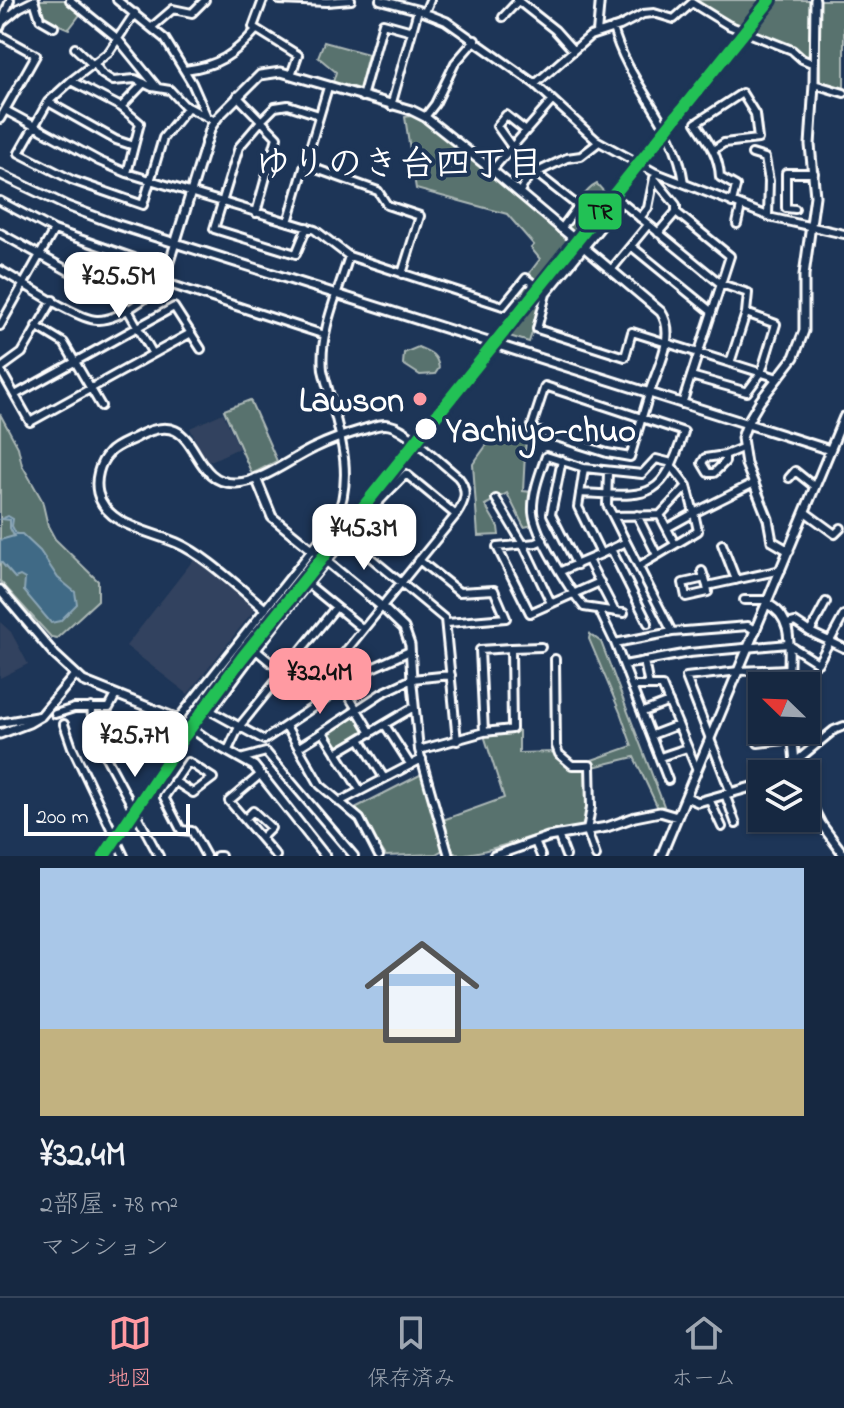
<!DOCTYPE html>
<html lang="ja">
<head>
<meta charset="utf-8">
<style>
	:root { --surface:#162841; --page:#1f3048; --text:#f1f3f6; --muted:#9ea6b1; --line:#35445a; --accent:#ff9aa2 }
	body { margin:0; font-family:"Indie Flower","Klee One",sans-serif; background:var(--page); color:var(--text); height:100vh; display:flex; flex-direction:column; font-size:30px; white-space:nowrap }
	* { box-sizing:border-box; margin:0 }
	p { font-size:26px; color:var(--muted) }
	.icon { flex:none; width:44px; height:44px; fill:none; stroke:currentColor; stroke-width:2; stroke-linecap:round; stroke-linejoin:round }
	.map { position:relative; height:856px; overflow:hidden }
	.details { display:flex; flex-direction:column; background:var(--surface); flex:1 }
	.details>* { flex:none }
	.needle { width:52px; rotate:293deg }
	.controls { position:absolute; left:748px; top:672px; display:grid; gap:16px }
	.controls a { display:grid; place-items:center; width:72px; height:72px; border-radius:0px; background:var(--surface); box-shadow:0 2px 6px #0004,0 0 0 2px var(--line); font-size:40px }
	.scale { position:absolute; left:24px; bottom:20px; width:166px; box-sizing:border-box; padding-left:8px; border:4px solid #fff; border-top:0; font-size:22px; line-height:28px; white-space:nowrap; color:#fff; -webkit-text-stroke:6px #1d3557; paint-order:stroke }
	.price { position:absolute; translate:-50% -68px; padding:0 18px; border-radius:16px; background:#fff; color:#222; font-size:26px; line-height:52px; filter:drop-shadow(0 2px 4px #0008) }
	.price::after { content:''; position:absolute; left:50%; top:48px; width:24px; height:18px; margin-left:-12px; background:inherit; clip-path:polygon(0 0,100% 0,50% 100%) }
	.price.on { background:var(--accent); color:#111 }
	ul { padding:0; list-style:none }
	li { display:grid; align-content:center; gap:16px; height:424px; padding:0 40px }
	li+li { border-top:2px solid var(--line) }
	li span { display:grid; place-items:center; height:248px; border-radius:0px; color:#555 }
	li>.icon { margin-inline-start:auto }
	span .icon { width:144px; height:144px; fill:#fffc; stroke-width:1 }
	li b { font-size:34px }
	.menu { display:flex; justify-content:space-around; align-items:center; height:112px; border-top:2px solid var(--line); background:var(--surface); font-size:22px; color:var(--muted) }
	.menu a { display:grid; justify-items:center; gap:4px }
	.menu .on { color:var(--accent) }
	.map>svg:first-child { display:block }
	.built { fill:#32425e }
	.green { fill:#58726e; stroke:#acb8b6; stroke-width:2 }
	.water { fill:#406b86; stroke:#8ca6b6; stroke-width:2 }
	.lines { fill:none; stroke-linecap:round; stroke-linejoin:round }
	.minor-casing { stroke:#fff; stroke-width:12 }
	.tertiary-casing { stroke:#fff; stroke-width:13 }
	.minor { stroke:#1d3557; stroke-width:6 }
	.tertiary { stroke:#1d3557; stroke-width:7 }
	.metro-1-casing { stroke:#1d3557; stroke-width:18 }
	.metro-1 { stroke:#22c155; stroke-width:12 }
	.poi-dot { fill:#ff9aa2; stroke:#1d3557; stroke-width:3 }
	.stop-dot { fill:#fff; stroke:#1d3557; stroke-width:3 }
	.labels { text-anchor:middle; stroke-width:8; stroke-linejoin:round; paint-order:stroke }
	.poi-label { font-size:34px; font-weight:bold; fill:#fff; stroke:#1d3557; text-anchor:end }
	.stop-label { font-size:34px; font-weight:bold; fill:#fff; stroke:#1d3557; text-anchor:start }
	.neighbourhood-label { font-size:36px; font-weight:bold; fill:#fff; stroke:#1d3557 }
	.line-badge { stroke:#1d3557; stroke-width:3 }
	.pale-badge-label { font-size:22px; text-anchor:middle; font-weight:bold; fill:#111 }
</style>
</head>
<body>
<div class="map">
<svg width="844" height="856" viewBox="0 0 844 856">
	<rect width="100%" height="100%" fill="#1d3557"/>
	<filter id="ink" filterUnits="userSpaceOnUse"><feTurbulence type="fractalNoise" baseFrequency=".0125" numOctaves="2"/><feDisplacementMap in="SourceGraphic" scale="16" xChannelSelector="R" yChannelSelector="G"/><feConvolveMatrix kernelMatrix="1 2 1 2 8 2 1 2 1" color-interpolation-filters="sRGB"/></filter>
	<g filter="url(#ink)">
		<path class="built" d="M 223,413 L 239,448 L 206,463 L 190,428 Z
			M 194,559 L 252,604 L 254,610 L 188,694 L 126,646 Z
			M 0,622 L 11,632 L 28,664 L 0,678 Z"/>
		<path class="green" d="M 41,0 L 67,0 L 82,12 L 69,29 L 43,18 L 38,2 Z
			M 693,0 L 844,0 L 844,90 L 820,83 L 819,59 L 803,57 L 795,48 L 729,23 Z
			M 324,42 L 368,54 L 359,91 L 333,82 L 336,72 L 318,57 Z
			M 418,115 L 563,231 C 572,215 581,192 597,184 L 605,193 L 570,236 L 581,248 L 547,287 L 529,342 L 506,335 L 531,271 L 540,259 L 531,248 L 534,245 L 507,214 L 416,189 L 405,117 Z
			M 418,347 C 430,352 437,354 439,368 L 435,374 L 420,375 L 403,364 L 404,353 Z
			M 250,400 L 277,461 L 252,474 L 224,410 Z
			M 0,414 L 18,447 L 22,465 L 42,500 L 48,526 L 55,539 L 98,581 L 98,600 L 57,638 L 51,637 L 0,581 Z
			M 501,425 L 526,436 L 523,491 L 532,492 L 530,508 L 533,525 L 524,527 L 507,493 L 485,505 L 498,527 L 499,535 L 478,536 L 473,464 Z
			M 590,634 L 601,642 L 664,806 L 658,808 L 634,757 L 593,767 L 592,760 L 632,746 L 620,712 L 589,639 Z
			M 355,712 L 367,728 L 336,748 L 327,732 Z
			M 519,731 L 519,753 L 555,752 L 568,767 L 587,768 L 589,808 L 584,829 C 568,831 550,832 535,836 C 515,841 476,856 456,854 C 447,849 445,829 443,820 L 504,798 L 484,735 Z
			M 422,774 L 444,849 L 436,854 L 386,856 L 355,808 Z"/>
		<path class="water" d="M 8,516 L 13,519 L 12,526 L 16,534 L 22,534 L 40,551 L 58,578 L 75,592 L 77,604 L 60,621 L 51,623 L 24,591 L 25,579 L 20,576 L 15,578 L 0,561 L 0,540 L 14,536 L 10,528 L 10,520 L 1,519 Z"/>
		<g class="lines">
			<defs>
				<path id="minor" d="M 34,0 L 40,19 L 54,27
					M 70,0 L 117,38 L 157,87
					M 117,0 L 165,39 L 192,83 L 207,117 L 215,121
					M 263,0 L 253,27 L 298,55 L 291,75
					M 279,0 L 327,2 L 351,0
					M 380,0 L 418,10 L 446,21 L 535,84 L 596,140 L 654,172 L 773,218 L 844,234
					M 517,0 L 555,30 L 572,49
					M 692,3 L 728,25 L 792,50 L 802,59 L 814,64
					M 425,12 L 430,0
					M 135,13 L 109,52 L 71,81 L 48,102 L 19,153 L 72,180 L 143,205 L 163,138 L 188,107
					M 503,17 L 517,2
					M 2,22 L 19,8 L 35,0
					M 0,27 L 10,0
					M 152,27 L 173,9 L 192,13 L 205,0
					M 613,28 C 629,87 676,122 684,183
					M 597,33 L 600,0
					M 0,35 L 36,55 L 0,119
					M 75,48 L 92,64
					M 94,63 L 102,74 L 113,81 L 135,79 L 152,87 L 170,90 L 184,105 L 207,117
					M 185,70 C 218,66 234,55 256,30
					M 71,81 L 121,107 L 140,123 L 127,173
					M 535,84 L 590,36 L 620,26 L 643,14 L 654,13 L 674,19 L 692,3
					M 814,84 L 844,93
					M 237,96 L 277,137 L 256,213
					M 362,97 L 383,23 L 412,31
					M 48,102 L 116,140 L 134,146
					M 391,106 L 418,10
					M 121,107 L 144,83
					M 5,110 L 99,161 L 127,173 L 315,230 L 349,256 L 503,306 L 526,278 L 546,294
					M 425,117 L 435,104 L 455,63 L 475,40
					M 512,147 L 497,126 L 506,115 L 526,131
					M 713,150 L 724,143 L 758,139 L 755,114 L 742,93 L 696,123 C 708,141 719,155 720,177 L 736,186 L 732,203
					M 752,154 L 765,158 L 769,181 L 768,216
					M 305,165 L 378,191 L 387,205 L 420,216 L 402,274
					M 492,170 L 552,101
					M 536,173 L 578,206 L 561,229
					M 654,178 L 676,205 L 676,212 L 730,256 L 682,404
					M 519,193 L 529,176 L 567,158 L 581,156 L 599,142
					M 0,201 L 54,230 L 134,258 C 129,275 113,285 96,286 L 0,233
					M 795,209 L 786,208 L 786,173 L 814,173
					M 640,218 L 648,208 L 654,178
					M 288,222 L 328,87
					M 737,224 L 741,206
					M 307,227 L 296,254 L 214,229 L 239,147 L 262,120 L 275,107 L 288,105 L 319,115
					M 658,233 L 676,212
					M 631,246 L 712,312
					M 0,270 C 20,281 79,321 98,320 C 111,320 122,313 132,307 C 166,286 164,279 175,244
					M 611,270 L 648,225
					M 112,282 L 153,354
					M 163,282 L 325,335
					M 53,300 L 22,353 L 0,369 L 30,422 L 191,333
					M 0,326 L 54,230
					M 36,326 L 64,343 L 101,406
					M 730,363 L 746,313 L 748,293 L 721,284 L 621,202 L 546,294 L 537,329 L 625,357 L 632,332 L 778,378
					M 691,376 L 747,392 L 761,373 L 776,324 L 746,313
					M 15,395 L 174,307 L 201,349
					M 725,455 L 725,462 L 714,473 L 708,473 L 702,463 L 705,458 L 725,455 L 742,448
					M 562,460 L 551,514 L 577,565
					M 584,468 L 578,507 L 601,554 L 626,542 L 672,632
					M 608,471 L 607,505 L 613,516
					M 789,478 L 795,471 L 815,487
					M 580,493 C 649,496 661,503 684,432 L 545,386 L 531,429 L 607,453 L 630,457 L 649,394
					M 496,499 L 523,544 L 551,603
					M 805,512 L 835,534 L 841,528
					M 637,515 L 657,555
					M 660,515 L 675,544
					M 667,528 L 694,513 L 687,486 L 671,465
					M 347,538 L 445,619 L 457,741
					M 543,540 L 536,543 L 497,547 L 530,613 L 600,582
					M 626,542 L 613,516 L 660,515 L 687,486
					M 722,544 L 736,580
					M 611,549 L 648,623
					M 419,560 L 459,592 L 494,590 L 506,618 L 447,623
					M 588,560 L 615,612
					M 639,566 L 698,531 L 694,513 L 752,484
					M 561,571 L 601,554
					M 702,571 L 707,586 L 705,578 L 683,583 L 686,597 L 708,592 L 707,586 L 781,570
					M 309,585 L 363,629
					M 744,600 L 768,600
					M 599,610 L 615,643
					M 624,613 L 584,607 C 569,589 535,535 533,512 C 532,493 540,473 546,456 L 584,468 L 642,474 L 656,459 L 672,463
					M 787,624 L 795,622 L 810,632 L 844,648
					M 810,632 L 826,602
					M 511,648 L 541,647
					M 256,650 L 319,703
					M 410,651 L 372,668 L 264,740 L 211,711 C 271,629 333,546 406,474 L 456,515
					M 555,659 L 556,746 L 559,754 L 572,765 L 590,765 L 591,807 L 587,831 L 596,856
					M 644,661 L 649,686
					M 624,665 L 689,653 L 788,644 L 818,663 L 844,615
					M 412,679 L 419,750 L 449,856
					M 633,686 L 662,686 L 697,770
					M 91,707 L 94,735 L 159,856
					M 643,712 L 669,702
					M 55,714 L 74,708 L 109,708 L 116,695
					M 178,719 L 334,522 C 359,474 335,420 323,370 C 319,332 338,293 349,256
					M 0,723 L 39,716
					M 64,724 L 72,747 L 124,856
					M 385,725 L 410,764
					M 286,726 L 320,785 L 360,819 L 379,856
					M 371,733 L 332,668 L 456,515 C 465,502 469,490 458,477 L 415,440
					M 652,735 L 678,725
					M 360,739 L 384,778
					M 758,743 L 793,739
					M 299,747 L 323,732
					M 228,750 L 239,727 L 336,607
					M 419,750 L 484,732 L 512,729 L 511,648 L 480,650 L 484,732
					M 336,753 L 414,707
					M 660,757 L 687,748
					M 244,758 L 266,752 L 354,856
					M 795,762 L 834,730 L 844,726
					M 261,774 L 229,801 L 276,856
					M 668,780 L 615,643 L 672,632 L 748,626 L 756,631
					M 174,781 L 193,793 L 213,778 L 188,762 L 164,797 L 181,830 L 192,831 L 206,856
					M 360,790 L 323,732 L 382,693 L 412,679 L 451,675
					M 731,793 L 686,677 L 739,671 L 788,669
					M 725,794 L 736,824
					M 709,799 L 722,827
					M 339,802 L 422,759
					M 245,819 L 253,811 L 271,828 L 261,838
					M 558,835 L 566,856
					M 535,842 L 541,856
					M 217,856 L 221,856"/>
				<path id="tertiary" d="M 0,174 L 67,206 L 115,224 L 830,450
					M 175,244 L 211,127 L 218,117 L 260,75 L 281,72 L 411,110 L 425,117 L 492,170 L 661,312 C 677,336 657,369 649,394
					M 256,478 L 272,517 L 381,606 L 404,628 L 410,645 L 412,679
					M 789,551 L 772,541 L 768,519 L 746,464 L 742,438 L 747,423 L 760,401 L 794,357 L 804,331 L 804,275 L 815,196 L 810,145 L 814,84 L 815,0
					M 0,590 L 55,655 L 83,681 L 178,719 L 211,742 L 254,766 L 325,856
					M 767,604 C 798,618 787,656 789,686
					M 265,609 C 240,589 205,555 177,543 C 151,531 106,526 98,493 C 95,480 99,463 109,453 C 115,446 127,442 135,438 C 202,400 185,485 236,483 C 263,482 290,459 314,448 C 330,440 348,434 365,429 C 373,427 381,423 389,425 C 399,427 407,434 415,440
					M 792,730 L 796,774
					M 0,734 L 29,723 L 41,716 L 75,675
					M 806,795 L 821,824 L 844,855
					M 686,797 L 698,802 L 762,784
					M 494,856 L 548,837 L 607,827 L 635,817 L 660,812 L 677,817
					M 661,856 L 844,417"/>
			</defs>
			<use href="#minor" class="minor-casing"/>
			<use href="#tertiary" class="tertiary-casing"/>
			<use href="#minor" class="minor"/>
			<use href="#tertiary" class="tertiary"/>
			<defs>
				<path id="metro-1" d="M 104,856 L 183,738 L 242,658 L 770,0"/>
			</defs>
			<use href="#metro-1" class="metro-1-casing"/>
			<use href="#metro-1" class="metro-1"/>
		</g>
	</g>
	<circle class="poi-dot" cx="420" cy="399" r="8"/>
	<circle class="stop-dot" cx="426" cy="429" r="12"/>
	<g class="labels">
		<g class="poi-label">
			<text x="404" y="411">Lawson</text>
		</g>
		<g class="stop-label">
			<text x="446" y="441">Yachiyo-chuo</text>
		</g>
		<g class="neighbourhood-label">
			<text x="399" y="175">ゆりのき台四丁目</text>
		</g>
	</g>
	<rect class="line-badge" x="577" y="192" width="46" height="39" rx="8" fill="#22c155"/>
	<g class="pale-badge-label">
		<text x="600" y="219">TR</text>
	</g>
</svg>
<div class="controls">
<a><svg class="needle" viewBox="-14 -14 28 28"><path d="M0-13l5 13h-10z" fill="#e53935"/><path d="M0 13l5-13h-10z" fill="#9ea6b1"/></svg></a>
<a><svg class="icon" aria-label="layers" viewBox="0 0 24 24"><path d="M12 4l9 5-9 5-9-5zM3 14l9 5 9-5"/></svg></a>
</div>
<div class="scale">200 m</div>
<b class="price" style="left:119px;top:320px">¥25.5M</b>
<b class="price" style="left:364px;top:572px">¥45.3M</b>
<b class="price on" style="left:320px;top:716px">¥32.4M</b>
<b class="price" style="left:135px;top:779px">¥25.7M</b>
</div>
<section class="details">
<ul>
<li><span style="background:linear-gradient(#a9c7e8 65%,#c2b280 0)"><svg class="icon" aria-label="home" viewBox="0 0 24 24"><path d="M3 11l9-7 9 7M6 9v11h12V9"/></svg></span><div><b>¥32.4M</b><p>2部屋 · 78 m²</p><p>マンション</p></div></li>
</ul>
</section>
<nav class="menu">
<a class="on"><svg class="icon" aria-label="map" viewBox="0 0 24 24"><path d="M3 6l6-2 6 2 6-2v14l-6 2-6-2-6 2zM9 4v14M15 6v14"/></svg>地図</a>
<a><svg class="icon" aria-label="saved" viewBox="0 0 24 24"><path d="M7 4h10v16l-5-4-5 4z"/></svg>保存済み</a>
<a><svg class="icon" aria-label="home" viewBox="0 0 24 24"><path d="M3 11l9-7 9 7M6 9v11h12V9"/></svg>ホーム</a>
</nav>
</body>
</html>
